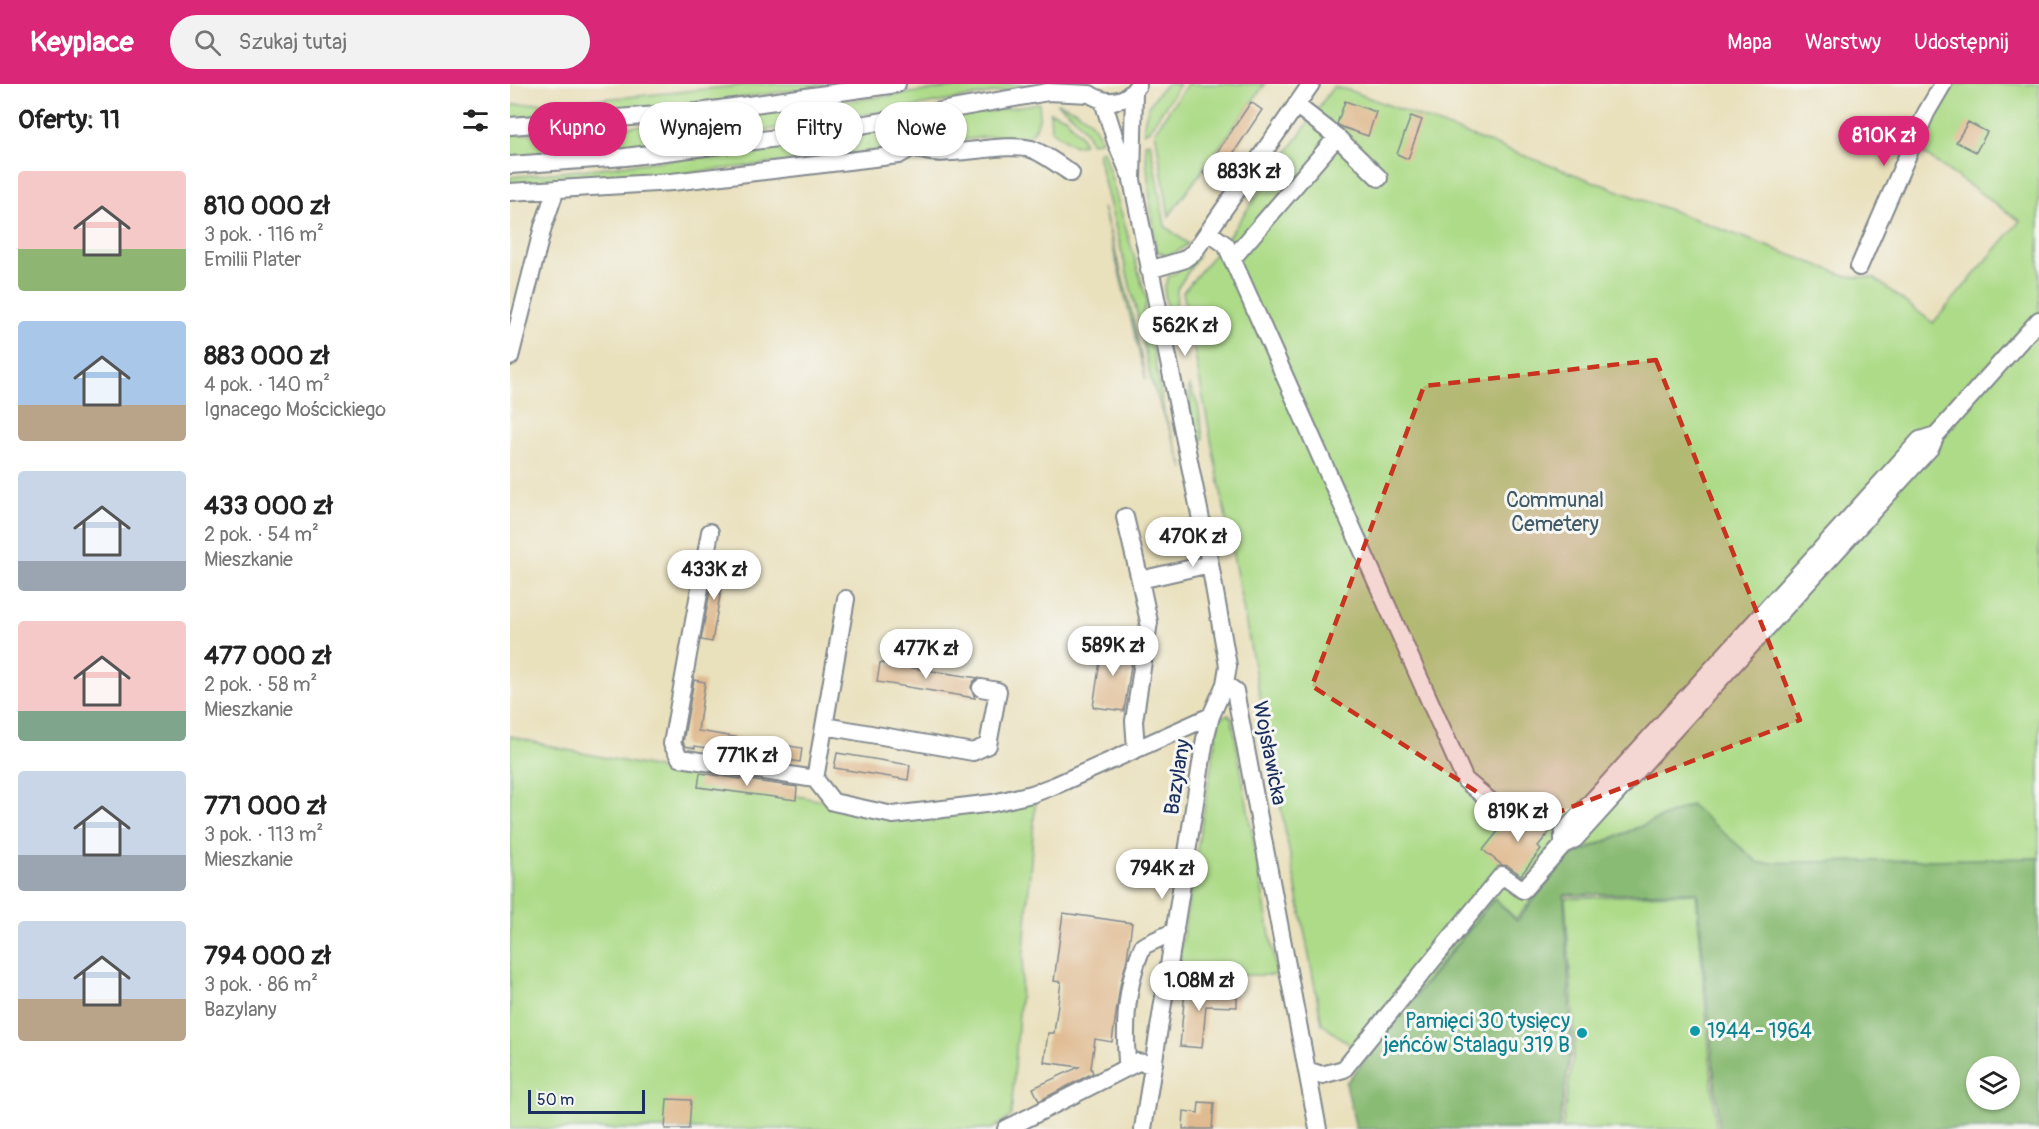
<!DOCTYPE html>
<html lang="pl">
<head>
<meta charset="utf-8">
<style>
	:root { --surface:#fff; --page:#f2f2f2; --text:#222; --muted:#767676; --accent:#db2777 }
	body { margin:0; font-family:Pangolin,sans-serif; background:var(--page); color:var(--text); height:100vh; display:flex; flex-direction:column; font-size:22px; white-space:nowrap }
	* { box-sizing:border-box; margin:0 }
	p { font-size:20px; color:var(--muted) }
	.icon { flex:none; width:33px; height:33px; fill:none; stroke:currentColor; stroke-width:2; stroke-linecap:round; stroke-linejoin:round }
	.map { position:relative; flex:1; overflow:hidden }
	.side { display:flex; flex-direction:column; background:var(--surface); width:510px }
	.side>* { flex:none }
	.hud { position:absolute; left:18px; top:18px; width:570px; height:54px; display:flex; gap:12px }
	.tools { position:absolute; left:1456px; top:972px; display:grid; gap:12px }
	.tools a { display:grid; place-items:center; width:54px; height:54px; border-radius:50%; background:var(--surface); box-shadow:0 2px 4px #0004; font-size:30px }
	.scale { position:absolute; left:18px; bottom:15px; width:117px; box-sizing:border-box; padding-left:6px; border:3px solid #1b2f5e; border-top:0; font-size:16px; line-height:21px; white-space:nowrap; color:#1b2f5e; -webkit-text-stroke:4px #f6f6f2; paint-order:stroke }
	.price { position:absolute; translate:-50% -51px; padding:0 14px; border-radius:21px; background:#fff; color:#222; font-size:20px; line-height:39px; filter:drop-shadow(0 2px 3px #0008) }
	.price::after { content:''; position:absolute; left:50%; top:36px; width:18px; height:14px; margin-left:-9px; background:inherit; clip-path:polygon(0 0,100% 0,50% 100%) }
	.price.on { background:var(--accent); color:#fff }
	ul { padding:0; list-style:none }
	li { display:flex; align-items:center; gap:18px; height:150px; padding:0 18px }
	li span { display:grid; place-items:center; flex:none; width:168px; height:120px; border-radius:6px; color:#555 }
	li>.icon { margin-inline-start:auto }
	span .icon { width:72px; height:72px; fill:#fffc; stroke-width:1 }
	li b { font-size:26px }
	h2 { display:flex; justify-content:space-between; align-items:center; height:72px; padding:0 18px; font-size:26px }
	.pill { padding:0 21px; border-radius:27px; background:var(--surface); box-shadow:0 2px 4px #0004; font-size:21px; line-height:54px }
	.pill.on { background:var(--accent); color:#fff }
	header { display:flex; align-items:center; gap:36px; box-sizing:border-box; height:84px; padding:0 30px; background:var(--accent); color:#fff }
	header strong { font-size:28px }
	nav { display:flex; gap:33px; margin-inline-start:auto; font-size:21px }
	.search { width:420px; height:54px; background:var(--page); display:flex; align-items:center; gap:15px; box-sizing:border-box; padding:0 21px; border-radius:33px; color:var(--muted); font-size:22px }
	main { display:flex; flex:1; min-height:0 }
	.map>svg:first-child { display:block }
	.green { fill:#addb88; stroke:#648573; stroke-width:1.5 }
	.forest { fill:#8abb74; stroke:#527569; stroke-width:1.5; fill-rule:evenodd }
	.building { fill:#e0bb92 }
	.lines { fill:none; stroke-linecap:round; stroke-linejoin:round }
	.minor-casing { stroke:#82888d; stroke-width:20 }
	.minor { stroke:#fff; stroke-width:16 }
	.marked { fill:#c8321e; fill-opacity:0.2; stroke:#c8321e; stroke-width:4.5; stroke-dasharray:12 8; stroke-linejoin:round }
	.culture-dot { fill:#0f9aa8; stroke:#f6f6f2; stroke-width:2 }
	.labels { text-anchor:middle; stroke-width:6; stroke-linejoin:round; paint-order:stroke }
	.park-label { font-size:21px; fill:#405a68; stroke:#f6f6f2 }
	.street-label { font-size:21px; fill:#1b2f5e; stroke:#f6f6f2 }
	.culture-label { font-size:21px; fill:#0d838f; stroke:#f6f6f2; text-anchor:end }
</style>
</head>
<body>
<header>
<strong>Keyplace</strong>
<div class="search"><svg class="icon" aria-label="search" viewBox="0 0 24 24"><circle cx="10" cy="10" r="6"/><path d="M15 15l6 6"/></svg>Szukaj tutaj</div>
<nav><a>Mapa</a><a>Warstwy</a><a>Udostępnij</a></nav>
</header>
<main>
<section class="side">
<h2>Oferty: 11<svg class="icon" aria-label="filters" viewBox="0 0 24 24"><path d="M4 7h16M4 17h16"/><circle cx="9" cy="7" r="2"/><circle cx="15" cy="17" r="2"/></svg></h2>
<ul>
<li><span style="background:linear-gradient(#f6c9c9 65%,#8fb573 0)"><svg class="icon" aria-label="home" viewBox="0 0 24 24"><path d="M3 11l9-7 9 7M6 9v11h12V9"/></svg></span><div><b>810 000 zł</b><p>3 pok. · 116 m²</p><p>Emilii Plater</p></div></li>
<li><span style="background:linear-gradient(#a9c7e8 70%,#b9a48a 0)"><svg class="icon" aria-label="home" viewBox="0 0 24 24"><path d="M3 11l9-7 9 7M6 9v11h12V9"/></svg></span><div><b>883 000 zł</b><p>4 pok. · 140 m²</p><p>Ignacego Mościckiego</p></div></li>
<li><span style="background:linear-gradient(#c9d6e8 75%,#9aa5b1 0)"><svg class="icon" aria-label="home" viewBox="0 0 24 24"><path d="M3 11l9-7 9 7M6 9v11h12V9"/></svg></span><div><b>433 000 zł</b><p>2 pok. · 54 m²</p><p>Mieszkanie</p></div></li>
<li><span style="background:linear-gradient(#f6c9c9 75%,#7fa58c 0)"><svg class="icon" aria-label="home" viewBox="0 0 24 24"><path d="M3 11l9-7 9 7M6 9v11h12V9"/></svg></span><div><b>477 000 zł</b><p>2 pok. · 58 m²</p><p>Mieszkanie</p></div></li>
<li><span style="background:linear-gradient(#c9d6e8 70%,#9aa5b1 0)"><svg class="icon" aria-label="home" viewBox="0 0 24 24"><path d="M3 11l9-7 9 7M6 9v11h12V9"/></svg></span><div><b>771 000 zł</b><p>3 pok. · 113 m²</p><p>Mieszkanie</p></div></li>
<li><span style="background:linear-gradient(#c9d6e8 65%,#b9a48a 0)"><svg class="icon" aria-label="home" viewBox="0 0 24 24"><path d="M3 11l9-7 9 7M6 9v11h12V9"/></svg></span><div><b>794 000 zł</b><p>3 pok. · 86 m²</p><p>Bazylany</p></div></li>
</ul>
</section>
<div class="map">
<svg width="1529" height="1045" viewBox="0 0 1529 1045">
	<rect width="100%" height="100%" fill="#f6f6f2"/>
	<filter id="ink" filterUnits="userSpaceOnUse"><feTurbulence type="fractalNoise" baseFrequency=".0167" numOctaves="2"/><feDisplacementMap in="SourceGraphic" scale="12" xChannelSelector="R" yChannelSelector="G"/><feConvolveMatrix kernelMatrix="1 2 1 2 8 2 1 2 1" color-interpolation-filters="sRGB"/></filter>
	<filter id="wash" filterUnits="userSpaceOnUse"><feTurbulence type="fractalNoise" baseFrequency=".008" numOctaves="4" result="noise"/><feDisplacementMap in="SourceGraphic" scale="24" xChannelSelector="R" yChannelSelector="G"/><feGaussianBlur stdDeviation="1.35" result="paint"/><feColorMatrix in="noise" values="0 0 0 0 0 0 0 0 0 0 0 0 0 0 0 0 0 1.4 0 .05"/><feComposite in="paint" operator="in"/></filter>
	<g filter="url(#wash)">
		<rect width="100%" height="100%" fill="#e9e0bc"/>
		<path class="green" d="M 245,0 L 328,0 L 181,21 L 0,34 L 0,21 L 118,13 Z
			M 470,0 L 527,1 C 352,33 177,61 0,75 L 0,51 L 117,43 L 253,28 Z
			M 657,0 L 670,0 L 639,46 L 634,49 C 633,29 642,13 657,0 Z
			M 677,0 L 755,0 L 659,132 L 645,47 Z
			M 1434,0 L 1529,0 L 1529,774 L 1249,779 L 1180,721 L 1057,773 L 1006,835 L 984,813 L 855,972 L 812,940 L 673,208 L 714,159 L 823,3 L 838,6 L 1337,192 L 1364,194 L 1423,239 L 1510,137 L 1414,70 L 1400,63 Z
			M 529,19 C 531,33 528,49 514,55 L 482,52 L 432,59 L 431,64 C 416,61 418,46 428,36 Z
			M 546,19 C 566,24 585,36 591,56 L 581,59 C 574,41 562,29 546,19 Z
			M 540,28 L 555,33 L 571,52 L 574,60 L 564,62 L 541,46 Z
			M 402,42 L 405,44 L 397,60 L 391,64 L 154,92 L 0,100 L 0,93 C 135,81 268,62 402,42 Z
			M 640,58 L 655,142 L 678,160 L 665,169 L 656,172 L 646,166 L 642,138 L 635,59 Z
			M 593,66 L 637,217 L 633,229 L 643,265 L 654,329 L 674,385 L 641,296 L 627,229 L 592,89 L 588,68 Z
			M 593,123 L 621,225 L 636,296 Z
			M 689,171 L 667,205 L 666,227 L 670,252 L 656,219 L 654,204 L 659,192 L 678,182 Z
			M 679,301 L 688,321 L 693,355 L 682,357 Z
			M 719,631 L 722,635 L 767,891 L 666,892 L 709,636 L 712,632 Z
			M 0,652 L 52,665 L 383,731 L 526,711 L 501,1032 L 482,1045 L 0,1045 Z
			M 1186,809 L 1206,1045 L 1052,1045 L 1065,958 L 1055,814 Z"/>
		<path class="forest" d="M 1181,721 L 1249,779 L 1529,774 L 1529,1045 L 1209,1045 L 1187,808 L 1054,811 L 1062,958 L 1049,1045 L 846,1045 L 836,999 L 984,815 L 1007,837 L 1057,774 ZM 1500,982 L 1500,1016 L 1467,1016 L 1467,982 Z"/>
		<g id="blocks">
			<path class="building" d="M 835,17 L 866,28 L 858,52 L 832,43 L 827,40 Z
				M 741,18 L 752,26 L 705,97 L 693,89 Z
				M 901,32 L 912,36 L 898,75 L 887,70 Z
				M 1458,38 L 1477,48 L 1466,68 L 1446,58 Z
				M 206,475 L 216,477 L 202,558 L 191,556 Z
				M 593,558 L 624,563 L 614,627 L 583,623 Z
				M 370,579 L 468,594 L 463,598 L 461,603 L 465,614 L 367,598 Z
				M 184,596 L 195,598 L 188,647 L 292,664 L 290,678 L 185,662 L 185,664 L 175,662 L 173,658 Z
				M 327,669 L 400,681 L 398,696 L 324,684 Z
				M 190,689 L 287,703 L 286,716 L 188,703 Z
				M 1015,726 L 1040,747 L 1028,762 L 1031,765 L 1011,791 L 998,782 L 992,781 L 973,766 L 993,741 L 1002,742 Z
				M 553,829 L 622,839 L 617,875 L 610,902 L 602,958 L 585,955 L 581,984 L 583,989 L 529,1017 L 523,1004 L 569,983 L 534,978 L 538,949 L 544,949 L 551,898 L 544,897 Z
				M 676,895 L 689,896 L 689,909 L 727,911 L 727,923 L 696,922 L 692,964 L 670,962 Z
				M 157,1015 L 181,1016 L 179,1045 L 155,1045 Z
				M 689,1018 L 704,1019 L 702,1045 L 673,1045 L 674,1027 L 688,1029 Z"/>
		</g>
	</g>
	<g filter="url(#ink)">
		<use href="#blocks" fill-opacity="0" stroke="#82888d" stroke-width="1.5"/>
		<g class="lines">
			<defs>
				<path id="minor" d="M 624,7 L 622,96 L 700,480 L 718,582 L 715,600 L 701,632 L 695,655 L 633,1045
					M 583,12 C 600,21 617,18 628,1
					M 593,17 L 606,58 L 619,89
					M 0,42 L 188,28 L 387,0
					M 827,53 L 869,94
					M 405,62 C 423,79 492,57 521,65 C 532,68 550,82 561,89
					M 0,81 L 115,73 L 300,50 L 538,8 L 580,10
					M 0,108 L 162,98 L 389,71 L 406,61 L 418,30
					M 698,148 L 716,161 L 955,696 L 998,732
					M 722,175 L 827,53 L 786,21
					M 1349,183 L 1416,29 L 1433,0
					M 639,186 L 673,176 L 684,168 L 801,0
					M 0,273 L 33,143 L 46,105
					M 615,433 L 630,496 L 700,480
					M 200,448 L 162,660 L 170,674 L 305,695
					M 336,515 L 305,695 L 323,718 L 383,731 L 483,719 L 522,710 L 546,701 L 701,632
					M 715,600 L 725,607 L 808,1045
					M 315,642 L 463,668 L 478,661 L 488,607 L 471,604
					M 626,665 L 624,637 L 639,538 L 630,496
					M 1053,761 L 1053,749 L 1410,356 L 1426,351
					M 644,980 L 617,977 C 614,939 617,897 633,862 L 665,847
					M 797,986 L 812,991 L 834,985 L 992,791 L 1013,806 L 1053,761 L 1065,755 L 1421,363 L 1426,351 L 1529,236
					M 496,1045 L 628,978"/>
			</defs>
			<use href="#minor" class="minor-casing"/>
			<use href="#minor" class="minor"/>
		</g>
	</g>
	<path class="marked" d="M 1146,276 L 1290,636 L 1017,740 L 802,602 L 914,302 Z"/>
	<g class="culture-dot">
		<circle cx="1185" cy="947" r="6"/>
		<circle cx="1072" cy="949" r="6"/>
	</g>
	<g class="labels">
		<g class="park-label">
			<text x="1045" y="423">Communal<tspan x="1045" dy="24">Cemetery</tspan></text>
		</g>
		<g class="street-label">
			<text transform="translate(760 669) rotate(79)" y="7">Wojsławicka</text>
			<text transform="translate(667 693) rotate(-81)" y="7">Bazylany</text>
		</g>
		<g class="culture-label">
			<text x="1060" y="944">Pamięci 30 tysięcy<tspan x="1060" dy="24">jeńców Stalagu 319 B</tspan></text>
			<text x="1197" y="954" text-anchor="start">1944 - 1964</text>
		</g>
	</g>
</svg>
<div class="tools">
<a><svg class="icon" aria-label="layers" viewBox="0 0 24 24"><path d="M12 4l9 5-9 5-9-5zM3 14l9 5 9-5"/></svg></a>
</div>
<div class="scale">50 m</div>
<b class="price on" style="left:1374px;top:83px">810K zł</b>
<b class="price" style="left:739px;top:119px">883K zł</b>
<b class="price" style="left:675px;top:273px">562K zł</b>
<b class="price" style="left:683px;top:484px">470K zł</b>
<b class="price" style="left:204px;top:517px">433K zł</b>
<b class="price" style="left:603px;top:593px">589K zł</b>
<b class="price" style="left:416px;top:596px">477K zł</b>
<b class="price" style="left:237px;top:703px">771K zł</b>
<b class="price" style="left:1008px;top:759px">819K zł</b>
<b class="price" style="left:652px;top:816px">794K zł</b>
<b class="price" style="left:689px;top:928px">1.08M zł</b>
<div class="hud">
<a class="pill on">Kupno</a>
<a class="pill">Wynajem</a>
<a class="pill">Filtry</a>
<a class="pill">Nowe</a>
</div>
</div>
</main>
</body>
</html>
